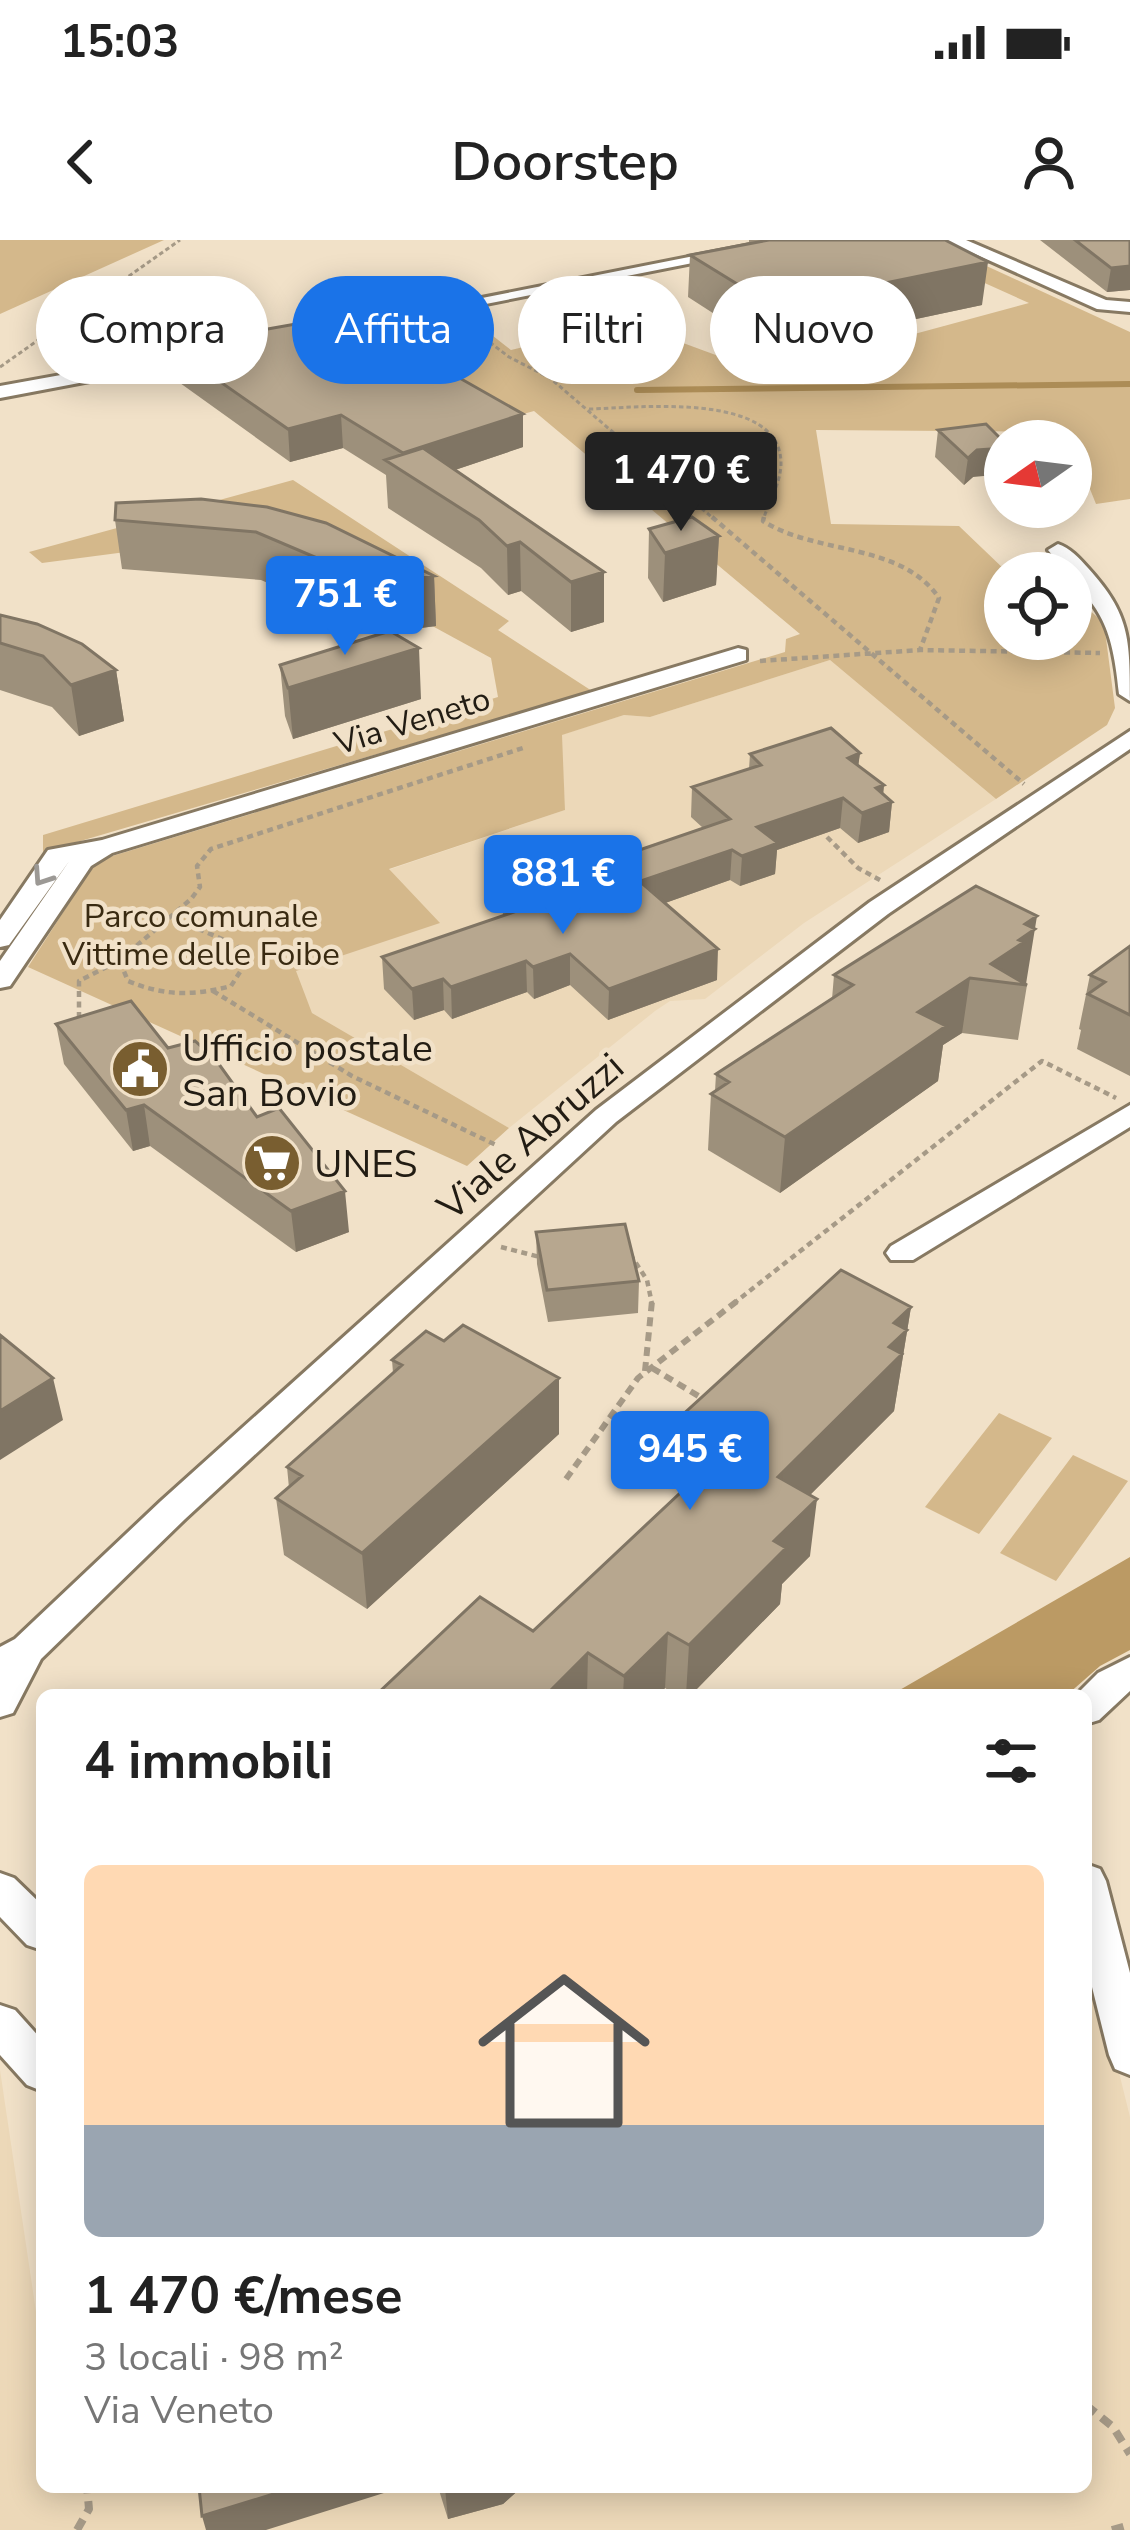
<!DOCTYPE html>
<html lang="it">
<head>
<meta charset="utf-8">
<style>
	:root { --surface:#fff; --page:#f2f2f2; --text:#222; --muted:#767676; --accent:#1a73e8 }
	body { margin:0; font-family:"Nunito Sans",sans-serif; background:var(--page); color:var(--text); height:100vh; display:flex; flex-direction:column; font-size:45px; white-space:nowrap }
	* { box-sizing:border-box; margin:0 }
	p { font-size:39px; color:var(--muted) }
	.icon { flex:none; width:66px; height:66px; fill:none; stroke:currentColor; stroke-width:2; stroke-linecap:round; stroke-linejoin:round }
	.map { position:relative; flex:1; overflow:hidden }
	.sheet { position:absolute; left:36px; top:1449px; width:1056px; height:804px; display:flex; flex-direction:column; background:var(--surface); border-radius:18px; box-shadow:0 6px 30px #0003 }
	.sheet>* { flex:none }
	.hud { position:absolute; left:36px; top:36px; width:1059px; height:108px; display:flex; gap:24px }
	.needle { width:78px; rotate:256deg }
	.buttons { position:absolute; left:984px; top:180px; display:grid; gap:24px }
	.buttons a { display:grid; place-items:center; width:108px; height:108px; border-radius:50%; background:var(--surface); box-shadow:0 6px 30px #0003; font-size:60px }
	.price { position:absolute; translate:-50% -102px; padding:0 27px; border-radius:12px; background:var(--accent); color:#fff; font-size:39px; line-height:78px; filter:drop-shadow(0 3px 6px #0008) }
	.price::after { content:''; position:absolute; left:50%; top:72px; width:36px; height:27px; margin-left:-18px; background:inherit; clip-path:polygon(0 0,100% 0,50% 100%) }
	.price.on { background:#222; color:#fff }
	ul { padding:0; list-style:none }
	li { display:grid; align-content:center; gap:24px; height:636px; padding:0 48px }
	li span { display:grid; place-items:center; height:372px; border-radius:18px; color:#555 }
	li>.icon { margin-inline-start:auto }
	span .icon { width:216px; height:216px; fill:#fffc; stroke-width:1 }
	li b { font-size:51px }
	h2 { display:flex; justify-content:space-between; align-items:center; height:144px; padding:0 48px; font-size:51px }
	.chip { padding:0 42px; border-radius:54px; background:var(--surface); box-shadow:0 6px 30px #0003; font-size:42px; line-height:108px }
	.chip.on { background:var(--accent); color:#fff }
	.status { display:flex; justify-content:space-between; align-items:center; height:84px; padding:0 60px; background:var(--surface); direction:ltr }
	.status svg { height:33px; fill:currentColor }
	header { display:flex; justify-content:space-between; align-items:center; height:156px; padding:0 48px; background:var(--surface); font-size:54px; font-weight:600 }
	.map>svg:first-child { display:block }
	.built { fill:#ecd8b8 }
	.green { fill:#d4b88b }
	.forest { fill:#bb9a64 }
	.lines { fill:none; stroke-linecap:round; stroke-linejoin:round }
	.stream { stroke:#ac8c56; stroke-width:6 }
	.minor-casing { stroke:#877962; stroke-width:6 }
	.path-far3 { stroke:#a69a87; stroke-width:3; stroke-dasharray:4.5 3; stroke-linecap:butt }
	.path-far2 { stroke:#a69a87; stroke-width:4.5; stroke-dasharray:6 4.5; stroke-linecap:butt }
	.path-far1 { stroke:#a69a87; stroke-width:6; stroke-dasharray:9 6; stroke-linecap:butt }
	.path { stroke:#a69a87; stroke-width:8; stroke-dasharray:12 8; stroke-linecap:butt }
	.minor { fill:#fff; fill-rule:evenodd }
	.wall { fill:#9d907b }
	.shaded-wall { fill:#807564 }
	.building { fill:#b7a78f; stroke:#807564; stroke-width:3 }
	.oneway { stroke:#9c9995 }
	.labels { text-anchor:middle; stroke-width:9; stroke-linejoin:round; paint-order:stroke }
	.far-street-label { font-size:33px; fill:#221c13; stroke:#f1e1c8 }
	.far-park-label { font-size:33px; fill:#392a11; stroke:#f1e1c8 }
	.poi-label { font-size:39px; fill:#221c13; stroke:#f1e1c8; text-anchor:start }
	.street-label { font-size:39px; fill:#221c13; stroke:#f1e1c8 }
</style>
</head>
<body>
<div class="status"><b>15:03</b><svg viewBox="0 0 49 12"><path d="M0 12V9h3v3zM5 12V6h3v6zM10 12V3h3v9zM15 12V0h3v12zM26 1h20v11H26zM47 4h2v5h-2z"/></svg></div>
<header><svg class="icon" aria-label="back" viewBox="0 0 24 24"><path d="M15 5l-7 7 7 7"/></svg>Doorstep<svg class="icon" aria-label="person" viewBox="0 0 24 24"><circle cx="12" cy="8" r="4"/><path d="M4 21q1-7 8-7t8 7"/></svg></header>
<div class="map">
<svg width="1130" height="2290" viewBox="0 0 1130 2290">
	<rect width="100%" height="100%" fill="#f1e1c8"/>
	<path class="built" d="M 830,420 L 996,559 L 804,683 L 705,759 L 670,761 L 655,771 L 509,888 L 312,773 L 295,731 L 439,683 L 388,630 L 565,570 L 561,495 L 624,475 L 650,477 Z
		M 1090,1715 L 1130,1877 L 1130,2290 L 0,2290 L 0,1830 L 42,2112 L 42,2247 L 1086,2247 Z"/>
	<path class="green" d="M 0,0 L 164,0 L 0,74 Z
		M 889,0 L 930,0 L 1130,92 L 1130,259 L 1096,264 L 1067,192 L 816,190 L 831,284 L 959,286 L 1006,331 L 1040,326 L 1048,333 L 1005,333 L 1005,399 L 1071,399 L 1071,354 L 1104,383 L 1115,468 L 1107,485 L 996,559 L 830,420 L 650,477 L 624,475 L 562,495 L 565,570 L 389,629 L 440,683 L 296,731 L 312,773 L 509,888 L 467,926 L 28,727 L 96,621 L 785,412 L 786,399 L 800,394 L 534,171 L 509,178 L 468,151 L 405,90 L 470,78 L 511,110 L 565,97 L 618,94 L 675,100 L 732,121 L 833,116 L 1029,63 Z
		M 293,240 L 509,381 L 498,390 L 592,451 L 43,612 L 43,595 L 498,457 L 491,418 L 359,346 L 141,310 L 42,323 L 29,312 Z
		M 999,1173 L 1052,1198 L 979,1294 L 925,1267 Z
		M 1073,1215 L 1128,1241 L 1056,1341 L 1000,1313 Z"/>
	<path class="forest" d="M 1130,1317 L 1130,1410 L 1100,1426 L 1067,1455 L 891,1455 Z"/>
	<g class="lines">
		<path class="stream" d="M 637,150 L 1130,144"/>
		<defs>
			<path id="minor" d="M 775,0 L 809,0 L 354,90 L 345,85 Z
				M 944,0 L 966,0 L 1106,60 L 1130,62 L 1130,72 L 1097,69 Z
				M 221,106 L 227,107 L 227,115 L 0,158 L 0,146 Z
				M 1058,304 C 1070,308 1079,318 1088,328 C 1130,374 1130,399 1130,461 L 1119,454 C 1111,371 1096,369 1048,310 Z
				M 738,408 L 746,410 L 746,420 L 112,613 L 91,626 L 10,746 L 0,748 L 0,721 L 70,620 L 9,705 L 0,707 L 0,680 L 48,610 L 102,600 Z
				M 1130,491 L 1130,509 L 888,674 L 616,882 L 185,1279 L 41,1419 L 13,1473 L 0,1477 L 0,1407 L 15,1399 L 161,1261 L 596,870 L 870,662 Z
				M 1130,865 L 1130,887 L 913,1020 L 891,1020 L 886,1013 L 891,1006 Z
				M 1130,1417 L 1130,1451 L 1099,1480 L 1086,1484 L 1086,1455 L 1076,1455 L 1098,1433 Z
				M 1086,1624 L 1100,1629 L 1106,1641 L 1130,1733 L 1130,1835 L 1115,1829 L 1109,1815 L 1086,1723 Z
				M 0,1633 L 14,1638 L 42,1665 L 42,1710 L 27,1705 L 0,1677 Z
				M 0,1765 L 15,1770 L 42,1800 L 42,1851 L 27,1845 L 0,1815 Z"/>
		</defs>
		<use href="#minor" class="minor-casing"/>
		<path class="path-far3" d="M 466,84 L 509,117 L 550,138 L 715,280
			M 0,127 L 180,0
			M 589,169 C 636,168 783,150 781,225 C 780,244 769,262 763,280"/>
		<path class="path-far2" d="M 712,277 L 1024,544
			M 764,277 L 763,281 C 816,315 901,302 939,358 L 920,410
			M 760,421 L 920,410 L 1100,413
			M 827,597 L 858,628 L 880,640
			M 120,722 L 128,741 C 164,756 193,756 231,746 L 247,721 L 236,705 L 173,678
			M 213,751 L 352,836 L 498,906
			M 79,778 L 79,741 L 120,720 L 191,659 L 200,647 L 197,626 L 211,609 L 523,508
			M 501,1007 L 540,1017
			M 630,1014 L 647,1040 L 652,1064
			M 733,1064 L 1042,821 L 1116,858"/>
		<path class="path-far1" d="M 652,1128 L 705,1160
			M 645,1131 L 652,1061
			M 566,1239 L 638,1138 L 737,1061"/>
		<path class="path" d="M 1086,2165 L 1113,2187 L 1130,2214
			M 77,2290 L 89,2269 L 87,2247
			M 1112,2290 L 1130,2285"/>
		<use href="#minor" class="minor"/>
	</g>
	<path class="wall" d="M 749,0 L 945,0 L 982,65 L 770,110 L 688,57 L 690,15 L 749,4 Z
		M 1040,0 L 1130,0 L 1130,50 L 1107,52 Z
		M 176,111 L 450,133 L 523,174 L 523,207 L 455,230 L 604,332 L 604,382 L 571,392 L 521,351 L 508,355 L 481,328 L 388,268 L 386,235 L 343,208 L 290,222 L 180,143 Z
		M 986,184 L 973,237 L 964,245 L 935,217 L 938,190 Z
		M 201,259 L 434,336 L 436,386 L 392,392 L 421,459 L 293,499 L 285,476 L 280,425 L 381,393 L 261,340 L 122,329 L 115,280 Z
		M 649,289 L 719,296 L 716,345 L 663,362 L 648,338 Z
		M 0,375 L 116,430 L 124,481 L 79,496 L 52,467 L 0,450 Z
		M 860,513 L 858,525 L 884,545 L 883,554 L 892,562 L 889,592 L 858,603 L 840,588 L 777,610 L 775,634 L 740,646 L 730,640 L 665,663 L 717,740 L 608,780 L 570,745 L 534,759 L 527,752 L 452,779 L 444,770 L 414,780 L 384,749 L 382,717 L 503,676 L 502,657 L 558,657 L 618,636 L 619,617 L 703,588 L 691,577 L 692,547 L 749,529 L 750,514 Z
		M 976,646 L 1027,745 L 1018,800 L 962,793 L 943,805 L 938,841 L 780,953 L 708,910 L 711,854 L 715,851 L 716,834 L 832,759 L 834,735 Z
		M 1130,706 L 1130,836 L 1077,809 L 1081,790 L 1079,789 L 1090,735 Z
		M 56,784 L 168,808 L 257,877 L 349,992 L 296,1012 L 150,906 L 133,911 L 64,824 Z
		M 536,992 L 639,1041 L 638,1073 L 548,1082 L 537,1024 Z
		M 911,1067 L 894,1171 L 810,1255 L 810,1316 L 782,1344 L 780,1364 L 691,1455 L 676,1455 L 665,1448 L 659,1455 L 376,1455 L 533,1391 L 689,1244 L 675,1235 L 678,1179 Z
		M 444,1101 L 559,1138 L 559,1194 L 367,1369 L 284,1315 L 276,1258 L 289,1248 L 287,1227 L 393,1133 L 392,1120 Z
		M 438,2247 L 522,2247 L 503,2264 L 448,2279 Z"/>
	<path class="shaded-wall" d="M 988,22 L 982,65 L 770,110 L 773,66 Z
		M 1130,26 L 1130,50 L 1107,52 L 1111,28 Z
		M 449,112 L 450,144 L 426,119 Z
		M 523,174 L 523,207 L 419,242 L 403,213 Z
		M 341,175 L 343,208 L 290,222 L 288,189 Z
		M 1005,208 L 1005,234 L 973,237 L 964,245 L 968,218 L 977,210 Z
		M 719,296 L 716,345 L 663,362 L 665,313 Z
		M 520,302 L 521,351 L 508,355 L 507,306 Z
		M 604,332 L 604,382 L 571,392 L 571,342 Z
		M 434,336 L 436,386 L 381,393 L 378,344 Z
		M 419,408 L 421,459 L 293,499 L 288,448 Z
		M 116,430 L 124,481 L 79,496 L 71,445 Z
		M 860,513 L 856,543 L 848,518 Z
		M 884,545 L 882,565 L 892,562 L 889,592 L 858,603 L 862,573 L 876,548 Z
		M 843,558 L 840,588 L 777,610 L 775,634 L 740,646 L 742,616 L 757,587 Z
		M 732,610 L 730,640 L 640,672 L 641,641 Z
		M 1037,676 L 1026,744 L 991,724 L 1019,700 L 1025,684 Z
		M 718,709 L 717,740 L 608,780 L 609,749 Z
		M 570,714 L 570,745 L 534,759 L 533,727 Z
		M 526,721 L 527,752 L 452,779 L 451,747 Z
		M 970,738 L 962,793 L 943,805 L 938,841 L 780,953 L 785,897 L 918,772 Z
		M 443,739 L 444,770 L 414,780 L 412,749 Z
		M 144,865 L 150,906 L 133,911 L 126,870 Z
		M 345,951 L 349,992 L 296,1012 L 291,971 Z
		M 911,1067 L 894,1171 L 772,1293 L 778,1237 L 894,1083 Z
		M 53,1138 L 63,1180 L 0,1220 L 0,1171 Z
		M 559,1138 L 559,1194 L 367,1369 L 362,1313 Z
		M 817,1259 L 810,1316 L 782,1344 L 780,1364 L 691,1455 L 686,1455 L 689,1405 L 774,1301 Z
		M 668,1393 L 665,1448 L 659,1455 L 623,1455 L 624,1436 Z
		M 588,1413 L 587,1455 L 546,1455 Z
		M 296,2247 L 403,2247 L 266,2290 L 206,2290 L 202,2276 Z
		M 522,2247 L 503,2264 L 448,2279 L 445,2248 Z"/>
	<path class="building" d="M 769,0 L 945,0 L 988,22 L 773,66 L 690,15 Z
		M 1075,0 L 1130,0 L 1130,26 L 1111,28 Z
		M 386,68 L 418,95 L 449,112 L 426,119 L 523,174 L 403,213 L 341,175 L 288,189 L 176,111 L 262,90 Z
		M 986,184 L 1005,203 L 1005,208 L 977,210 L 968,218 L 938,190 Z
		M 423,208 L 604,332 L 571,342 L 520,302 L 507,306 L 479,280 L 385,220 Z
		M 201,259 L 267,267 L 326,283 L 434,336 L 378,344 L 256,292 L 115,280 L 116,263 Z
		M 692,277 L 719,296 L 665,313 L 649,289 Z
		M 0,375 L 37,384 L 82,404 L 116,430 L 71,445 L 43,416 L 0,403 Z
		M 390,391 L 419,408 L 288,448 L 280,425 Z
		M 831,488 L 860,513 L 848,518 L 884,545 L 876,548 L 892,562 L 862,573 L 843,558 L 757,587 L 778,603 L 742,616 L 732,610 L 641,641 L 619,617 L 730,579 L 692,547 L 761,525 L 750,514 Z
		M 629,632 L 718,709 L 609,749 L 570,714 L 533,727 L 526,721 L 451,747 L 443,739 L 412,749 L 382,717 L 517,671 L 502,657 L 543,643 L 558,657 Z
		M 976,646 L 1037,676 L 1025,684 L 1035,689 L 1019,700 L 1024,702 L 991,724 L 1027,745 L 970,738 L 918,772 L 946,786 L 785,897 L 711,854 L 729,842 L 716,834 L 853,745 L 834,735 Z
		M 1130,706 L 1130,775 L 1088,754 L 1105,742 L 1090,735 Z
		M 131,761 L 168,808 L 195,801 L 216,820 L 257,877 L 279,868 L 345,951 L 291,971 L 144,865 L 126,870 L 56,784 Z
		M 625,984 L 639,1041 L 547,1050 L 536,992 Z
		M 841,1030 L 911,1067 L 894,1083 L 907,1090 L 889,1107 L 902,1114 L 778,1237 L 817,1259 L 774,1301 L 786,1308 L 689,1405 L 668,1393 L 624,1436 L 588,1413 L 546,1455 L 376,1455 L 480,1357 L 533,1391 L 728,1208 L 678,1179 Z
		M 463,1085 L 559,1138 L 362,1313 L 276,1258 L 302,1236 L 287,1227 L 402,1125 L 392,1120 L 426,1091 L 444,1101 Z
		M 0,1095 L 53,1138 L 0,1171 Z
		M 199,2247 L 296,2247 L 202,2276 Z"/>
	<defs><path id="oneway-chevron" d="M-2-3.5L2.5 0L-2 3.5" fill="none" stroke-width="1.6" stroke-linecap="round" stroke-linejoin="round" transform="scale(3)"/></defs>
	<use class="oneway" href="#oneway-chevron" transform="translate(42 637) rotate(124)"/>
	<defs>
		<symbol id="civic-disc" viewBox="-11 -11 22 22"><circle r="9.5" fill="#795e30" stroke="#f1e1c8"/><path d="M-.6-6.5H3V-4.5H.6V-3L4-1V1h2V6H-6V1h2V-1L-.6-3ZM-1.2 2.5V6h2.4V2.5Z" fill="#fff"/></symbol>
		<symbol id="supermarket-disc" viewBox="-11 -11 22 22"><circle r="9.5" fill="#795e30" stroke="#f1e1c8"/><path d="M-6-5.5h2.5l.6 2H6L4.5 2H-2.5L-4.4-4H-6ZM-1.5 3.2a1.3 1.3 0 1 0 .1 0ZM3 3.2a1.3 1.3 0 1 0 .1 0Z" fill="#fff"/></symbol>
	</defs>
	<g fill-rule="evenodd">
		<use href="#civic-disc" x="107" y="796" width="66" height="66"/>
		<use href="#supermarket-disc" x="239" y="890" width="66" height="66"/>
	</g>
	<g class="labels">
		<g class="far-street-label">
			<text transform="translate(412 480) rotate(-17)" y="12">Via Veneto</text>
		</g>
		<g class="far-park-label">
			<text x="201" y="687">Parco comunale<tspan x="201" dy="38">Vittime delle Foibe</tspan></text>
		</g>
		<g class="poi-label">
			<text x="182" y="821">Ufficio postale<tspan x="182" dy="45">San Bovio</tspan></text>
			<text x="314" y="937">UNES</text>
		</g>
		<g class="street-label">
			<text transform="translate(530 896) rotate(-41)" y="14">Viale Abruzzi</text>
		</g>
	</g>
</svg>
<div class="buttons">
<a><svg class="needle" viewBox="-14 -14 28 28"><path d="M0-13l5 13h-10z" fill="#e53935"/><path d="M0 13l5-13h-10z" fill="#767676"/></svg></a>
<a><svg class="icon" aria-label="locate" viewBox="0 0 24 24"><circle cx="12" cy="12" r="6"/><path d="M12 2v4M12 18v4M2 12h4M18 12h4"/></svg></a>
</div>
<b class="price on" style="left:681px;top:294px">1 470 €</b>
<b class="price" style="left:345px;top:418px">751 €</b>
<b class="price" style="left:563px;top:697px">881 €</b>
<b class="price" style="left:690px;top:1273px">945 €</b>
<div class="hud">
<a class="chip">Compra</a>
<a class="chip on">Affitta</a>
<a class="chip">Filtri</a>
<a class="chip">Nuovo</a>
</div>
<section class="sheet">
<h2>4 immobili<svg class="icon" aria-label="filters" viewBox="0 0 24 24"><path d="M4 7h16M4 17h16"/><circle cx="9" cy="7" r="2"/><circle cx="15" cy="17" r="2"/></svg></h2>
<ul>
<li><span style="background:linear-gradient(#ffd9b3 70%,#9aa5b1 0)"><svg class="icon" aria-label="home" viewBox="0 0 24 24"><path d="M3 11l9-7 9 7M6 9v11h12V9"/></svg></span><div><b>1 470 €/mese</b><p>3 locali · 98 m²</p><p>Via Veneto</p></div></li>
</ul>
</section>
</div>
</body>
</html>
